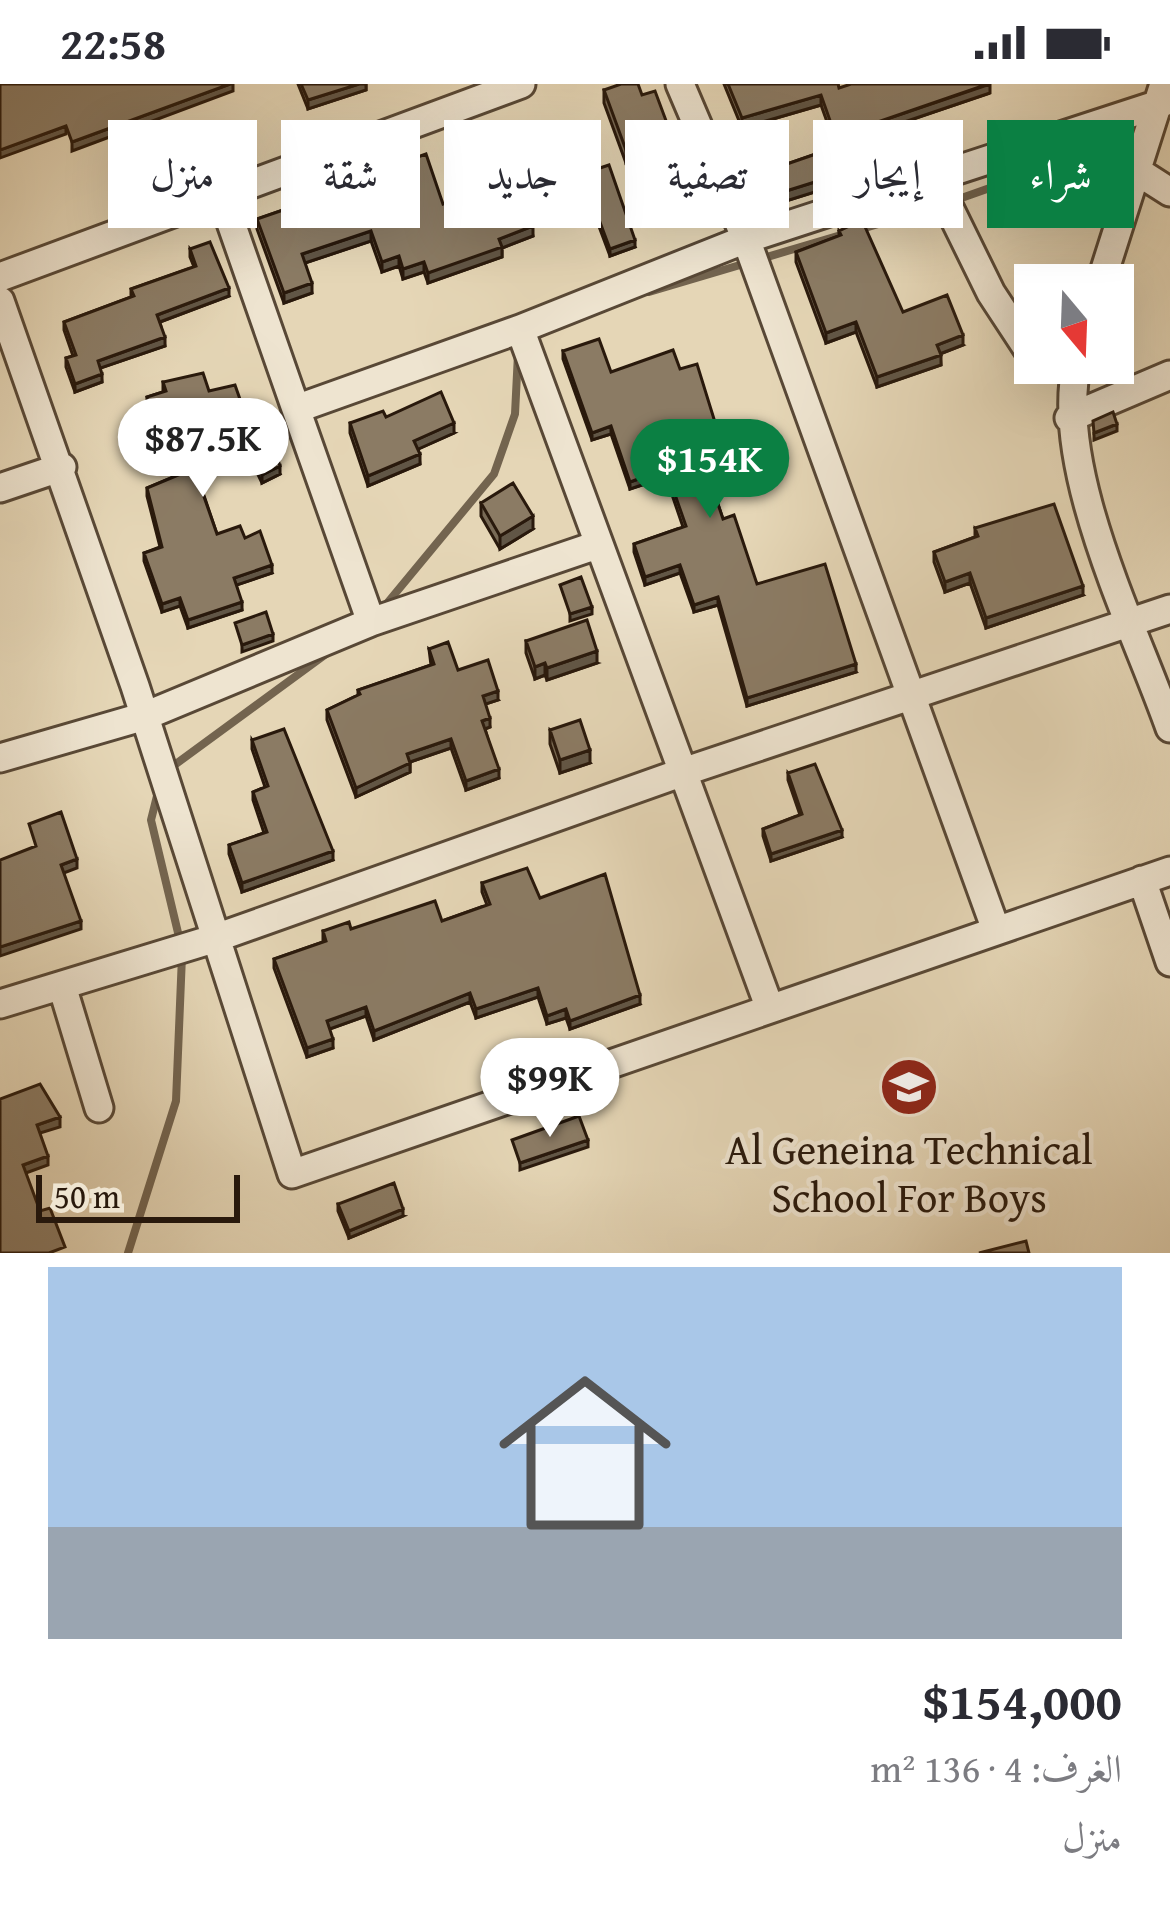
<!DOCTYPE html>
<html lang="ar">
<head>
<meta charset="utf-8">
<style>
	:root { --surface:#fff; --page:#f2f2f3; --text:#2b2b33; --muted:#7c7c81; --line:#e1e1e2; --accent:#0b8043 }
	body { margin:0; font-family:"Gentium Book Plus",Amiri,serif; background:var(--page); color:var(--text); direction:rtl; height:100vh; display:flex; flex-direction:column; font-size:45px; white-space:nowrap }
	* { box-sizing:border-box; margin:0 }
	p { font-size:39px; color:var(--muted) }
	.icon { flex:none; width:66px; height:66px; fill:none; stroke:currentColor; stroke-width:2; stroke-linecap:round; stroke-linejoin:round }
	.map { position:relative; height:1169px; overflow:hidden; direction:ltr }
	.drawer { display:flex; flex-direction:column; background:var(--surface); flex:1 }
	.drawer>* { flex:none }
	.hud { position:absolute; left:36px; top:36px; width:1098px; height:108px; direction:rtl; display:flex; gap:24px }
	.needle { width:78px; rotate:161deg }
	.buttons { position:absolute; left:1014px; top:180px; display:grid; gap:24px }
	.buttons a { display:grid; place-items:center; width:120px; height:120px; border-radius:0px; background:var(--surface); box-shadow:0 12px 48px #0002; font-size:60px }
	.scale { position:absolute; left:36px; bottom:30px; width:204px; box-sizing:border-box; padding-left:12px; border:6px solid #29190c; border-top:0; font-size:33px; line-height:42px; white-space:nowrap; color:#29190c; -webkit-text-stroke:9px #eee4d0; paint-order:stroke }
	.price { position:absolute; translate:-50% -102px; padding:0 27px; border-radius:42px; background:#fff; color:#222; font-size:39px; line-height:78px; filter:drop-shadow(0 3px 6px #0008) }
	.price::after { content:''; position:absolute; left:50%; top:72px; width:36px; height:27px; margin-left:-18px; background:inherit; clip-path:polygon(0 0,100% 0,50% 100%) }
	.price.active { background:var(--accent); color:#fff }
	ul { padding:0; list-style:none }
	li { display:grid; align-content:center; gap:24px; height:636px; padding:0 48px }
	li+li { border-top:3px solid var(--line) }
	li span { display:grid; place-items:center; height:372px; border-radius:0px; color:#555 }
	li>.icon { margin-inline-start:auto }
	span .icon { width:216px; height:216px; fill:#fffc; stroke-width:1 }
	li b { font-size:51px }
	.chip { padding:0 42px; border-radius:0px; background:var(--surface); box-shadow:0 12px 48px #0002; font-size:42px; line-height:108px }
	.chip.active { background:var(--accent); color:#fff }
	.status { display:flex; justify-content:space-between; align-items:center; height:84px; padding:0 60px; background:var(--surface); direction:ltr }
	.status svg { height:33px; fill:currentColor }
	.map>svg:first-child { display:block }
	.lines { fill:none; stroke-linecap:round; stroke-linejoin:round }
	.stream { stroke:#73644f; stroke-width:8 }
	.street-casing { stroke:#584836; stroke-width:33 }
	.street { stroke:#eee4d0; stroke-width:27 }
	.wall { fill:#786a56; stroke:#29190c; stroke-width:3 }
	.shaded-wall { fill:#615646; stroke:#29190c; stroke-width:3 }
	.building { fill:#8b7b64; stroke:#29190c; stroke-width:3 }
	.labels { text-anchor:middle; stroke-width:9; stroke-linejoin:round; paint-order:stroke }
	.poi-label { font-size:42px; fill:#29190c; stroke:#eee4d0 }
</style>
</head>
<body>
<div class="status"><b>22:58</b><svg viewBox="0 0 49 12"><path d="M0 12V9h3v3zM5 12V6h3v6zM10 12V3h3v9zM15 12V0h3v12zM26 1h20v11H26zM47 4h2v5h-2z"/></svg></div>
<div class="map">
<svg width="1170" height="1169" viewBox="0 0 1170 1169">
	<rect width="100%" height="100%" fill="#e5d6b6"/>
	<filter id="stains"><feTurbulence type="fractalNoise" baseFrequency=".00167" numOctaves="4"/><feColorMatrix values="0 0 0 0 .2 0 0 0 0 .09 0 0 0 0 .02 0 0 0 .5 -.17"/></filter>
	<radialGradient id="worn" r=".72"><stop offset=".6" stop-color="#630" stop-opacity="0"/><stop offset="1" stop-color="#630" stop-opacity=".3"/></radialGradient>
	<g class="lines">
		<path class="stream" d="M 953,117 L 1137,52
			M 649,208 L 939,122
			M 384,523 L 494,390 L 515,330 L 518,270
			M 169,685 L 326,570
			M 158,708 L 151,736 L 180,857
			M 128,1169 L 176,1017 L 182,872"/>
		<defs>
			<path id="street" d="M 680,0 L 746,155 L 996,846
				M 1137,87 L 1170,108
				M 935,95 L 991,209 L 1035,276
				M 222,113 L 296,325 L 520,245 L 769,922
				M 0,193 L 521,0
				M 1100,201 L 1164,0
				M 0,217 L 135,602 L 292,1090 L 1170,787
				M 520,245 L 746,155 L 1162,19
				M 1077,279 C 1053,384 1134,542 1170,644
				M 296,325 L 371,538
				M 1069,334 L 1170,291
				M 0,404 L 62,383
				M 0,674 L 145,632 L 371,538 L 597,461
				M 1142,796 L 1170,878
				M 62,902 L 99,1024
				M 0,920 L 213,855 L 686,687 L 1170,525"/>
		</defs>
		<use href="#street" class="street-casing"/>
		<use href="#street" class="street"/>
	</g>
	<path class="wall" d="M 298,0 L 366,0 L 366,6 L 308,25 Z
		M 724,0 L 838,0 L 839,4 L 990,9 L 875,48 L 885,86 L 767,123 L 758,100 L 758,90 L 836,63 L 821,21 L 742,44 Z
		M 604,6 L 642,11 L 671,63 L 626,79 L 604,19 Z
		M 492,68 L 541,125 L 528,129 L 533,152 L 502,164 L 502,173 L 428,199 L 424,188 L 403,195 L 399,182 L 382,188 L 371,157 L 305,179 L 312,209 L 284,219 L 257,145 L 257,135 L 315,115 L 313,99 L 348,98 L 443,120 L 497,101 L 492,78 Z
		M 582,90 L 635,163 L 610,172 L 582,97 Z
		M 839,147 L 903,228 L 963,261 L 940,270 L 941,281 L 877,303 L 856,248 L 826,259 L 796,178 L 796,168 L 839,152 Z
		M 190,165 L 229,212 L 160,238 L 165,262 L 100,284 L 102,298 L 75,308 L 66,283 L 66,274 L 73,272 L 64,246 L 64,238 L 131,213 L 131,205 L 194,183 L 190,173 Z
		M 563,267 L 611,288 L 680,285 L 727,384 L 708,391 L 723,435 L 757,500 L 856,588 L 747,622 L 718,521 L 694,528 L 680,489 L 645,501 L 634,468 L 634,460 L 683,443 L 666,393 L 630,405 L 611,350 L 592,356 L 563,275 Z
		M 163,298 L 209,307 L 280,390 L 262,399 L 251,376 L 198,394 L 217,450 L 245,454 L 272,489 L 236,501 L 242,526 L 188,544 L 180,522 L 162,528 L 144,477 L 144,469 L 160,463 L 147,412 L 147,404 L 190,386 L 176,344 L 157,351 L 147,321 L 147,313 L 163,308 Z
		M 386,333 L 454,349 L 418,365 L 420,380 L 368,402 L 350,349 L 350,339 Z
		M 481,419 L 533,445 L 500,465 L 481,432 Z
		M 975,444 L 1083,511 L 986,544 L 970,499 L 945,508 L 934,478 L 934,468 L 975,453 Z
		M 526,557 L 597,579 L 547,596 L 545,591 L 535,595 L 526,569 Z
		M 429,565 L 498,616 L 485,620 L 490,643 L 485,645 L 499,694 L 466,706 L 451,664 L 410,678 L 410,688 L 356,713 L 327,636 L 327,626 L 358,611 L 358,606 L 431,581 Z
		M 550,646 L 590,679 L 560,689 L 550,660 Z
		M 252,656 L 333,776 L 242,808 L 229,770 L 229,761 L 264,749 L 253,716 L 253,708 L 265,703 L 252,665 Z
		M 788,689 L 842,753 L 771,777 L 763,752 L 763,745 L 800,731 L 788,696 Z
		M 482,799 L 540,814 L 640,920 L 570,945 L 566,934 L 547,940 L 538,913 L 476,934 L 470,918 L 374,956 L 366,932 L 329,945 L 333,964 L 307,973 L 274,884 L 274,875 L 323,858 L 323,847 L 442,837 L 487,821 L 482,808 Z
		M 338,1120 L 403,1132 L 349,1154 L 338,1127 Z"/>
	<path class="shaded-wall" d="M 230,0 L 233,0 L 233,7 L 72,67 L 72,58 Z
		M 359,0 L 366,0 L 366,6 L 308,25 L 308,16 Z
		M 990,0 L 990,9 L 872,49 L 872,40 Z
		M 821,11 L 821,21 L 742,44 L 742,34 Z
		M 66,42 L 66,50 L 0,74 L 0,66 Z
		M 671,50 L 671,63 L 626,79 L 626,66 Z
		M 885,76 L 885,86 L 767,123 L 767,113 Z
		M 541,115 L 541,125 L 525,130 L 525,120 Z
		M 533,142 L 533,152 L 502,164 L 502,173 L 428,199 L 428,189 L 499,155 Z
		M 371,147 L 371,157 L 302,180 L 302,170 Z
		M 635,156 L 635,163 L 610,172 L 610,165 Z
		M 399,172 L 399,182 L 382,188 L 382,178 Z
		M 424,178 L 424,188 L 403,195 L 403,185 Z
		M 312,199 L 312,209 L 284,219 L 284,209 Z
		M 229,204 L 229,212 L 157,239 L 157,231 Z
		M 856,238 L 856,248 L 826,259 L 826,249 Z
		M 963,251 L 963,261 L 937,271 L 937,261 Z
		M 165,253 L 165,262 L 98,285 L 98,277 Z
		M 941,271 L 941,281 L 877,303 L 877,293 Z
		M 102,290 L 102,298 L 75,308 L 75,300 Z
		M 176,336 L 176,344 L 157,351 L 157,343 Z
		M 454,339 L 454,349 L 414,367 L 414,357 Z
		M 1117,340 L 1117,347 L 1094,356 L 1094,349 Z
		M 611,342 L 611,350 L 592,356 L 592,349 Z
		M 251,368 L 251,376 L 195,395 L 195,387 Z
		M 420,370 L 420,380 L 368,402 L 368,392 Z
		M 727,377 L 727,384 L 706,392 L 706,384 Z
		M 280,382 L 280,390 L 262,399 L 262,391 Z
		M 666,385 L 666,393 L 630,405 L 630,398 Z
		M 533,432 L 533,445 L 500,465 L 500,452 Z
		M 272,481 L 272,489 L 234,502 L 234,494 Z
		M 680,481 L 680,489 L 645,501 L 645,493 Z
		M 970,489 L 970,499 L 945,508 L 945,498 Z
		M 1083,502 L 1083,511 L 986,544 L 986,534 Z
		M 718,513 L 718,521 L 694,528 L 694,521 Z
		M 180,514 L 180,522 L 162,528 L 162,520 Z
		M 242,518 L 242,526 L 188,544 L 188,536 Z
		M 592,523 L 592,530 L 570,537 L 570,530 Z
		M 273,550 L 273,557 L 242,568 L 242,561 Z
		M 597,567 L 597,579 L 547,596 L 547,584 Z
		M 545,579 L 545,591 L 535,595 L 535,583 Z
		M 856,580 L 856,588 L 747,622 L 747,614 Z
		M 498,607 L 498,616 L 483,621 L 483,612 Z
		M 490,634 L 490,643 L 482,646 L 482,637 Z
		M 451,655 L 451,664 L 407,679 L 407,670 Z
		M 590,666 L 590,679 L 560,689 L 560,676 Z
		M 410,679 L 410,688 L 356,713 L 356,704 Z
		M 499,685 L 499,694 L 466,706 L 466,697 Z
		M 842,746 L 842,753 L 771,777 L 771,770 Z
		M 333,767 L 333,776 L 242,808 L 242,799 Z
		M 77,775 L 77,784 L 61,790 L 61,781 Z
		M 81,837 L 81,845 L 0,872 L 0,863 Z
		M 538,904 L 538,913 L 476,934 L 476,925 Z
		M 470,909 L 470,918 L 374,956 L 374,947 Z
		M 640,911 L 640,920 L 570,945 L 570,937 Z
		M 366,923 L 366,932 L 327,946 L 327,937 Z
		M 566,925 L 566,934 L 547,940 L 547,932 Z
		M 333,955 L 333,964 L 307,973 L 307,964 Z
		M 60,1033 L 60,1043 L 37,1050 L 37,1041 Z
		M 588,1056 L 588,1063 L 520,1086 L 520,1079 Z
		M 48,1072 L 48,1081 L 23,1090 L 23,1081 Z
		M 403,1125 L 403,1132 L 349,1154 L 349,1147 Z"/>
	<path class="building" d="M 0,0 L 230,0 L 72,58 L 66,42 L 0,66 Z
		M 301,0 L 359,0 L 308,16 Z
		M 621,0 L 638,0 L 642,11 L 655,7 L 671,50 L 626,66 L 604,6 Z
		M 728,0 L 838,0 L 839,4 L 851,0 L 988,0 L 872,40 L 885,76 L 767,113 L 758,90 L 839,62 L 821,11 L 742,34 Z
		M 520,58 L 541,115 L 525,120 L 533,142 L 499,155 L 502,163 L 428,189 L 424,178 L 403,185 L 399,172 L 382,178 L 371,147 L 302,170 L 312,199 L 284,209 L 257,135 L 318,114 L 313,99 L 344,87 L 348,98 L 426,70 L 443,120 L 500,100 L 492,68 Z
		M 609,81 L 635,156 L 610,165 L 582,90 Z
		M 862,136 L 903,228 L 947,211 L 963,251 L 937,261 L 941,271 L 877,293 L 856,238 L 826,249 L 796,168 L 841,151 L 839,147 Z
		M 210,158 L 229,204 L 157,231 L 165,253 L 98,277 L 102,290 L 75,300 L 66,274 L 76,271 L 64,238 L 134,212 L 131,205 L 196,182 L 190,165 Z
		M 599,255 L 611,288 L 673,266 L 680,285 L 697,280 L 727,377 L 706,384 L 723,435 L 734,431 L 757,500 L 825,480 L 856,580 L 747,614 L 718,513 L 694,521 L 680,481 L 645,493 L 634,460 L 686,442 L 666,385 L 630,398 L 611,342 L 592,349 L 563,267 Z
		M 203,289 L 209,307 L 235,301 L 255,358 L 270,353 L 280,382 L 262,391 L 251,368 L 195,387 L 217,450 L 240,442 L 245,454 L 260,447 L 272,481 L 234,494 L 242,518 L 188,536 L 180,514 L 162,520 L 144,469 L 162,463 L 147,404 L 193,385 L 176,336 L 157,343 L 147,313 L 166,307 L 163,298 Z
		M 441,308 L 454,339 L 414,357 L 420,370 L 368,392 L 350,339 L 383,327 L 386,333 Z
		M 1113,328 L 1117,340 L 1094,349 L 1093,337 Z
		M 513,399 L 533,432 L 500,452 L 481,419 Z
		M 1054,420 L 1083,502 L 986,534 L 970,489 L 945,498 L 934,468 L 978,452 L 975,444 Z
		M 581,493 L 592,523 L 570,530 L 560,501 Z
		M 266,528 L 273,550 L 242,561 L 235,539 Z
		M 587,536 L 597,567 L 547,584 L 545,579 L 535,583 L 526,557 Z
		M 448,558 L 458,586 L 488,576 L 498,607 L 483,612 L 490,634 L 482,637 L 499,685 L 466,697 L 451,655 L 407,670 L 410,679 L 356,704 L 327,626 L 360,610 L 358,606 L 434,580 L 429,565 Z
		M 580,636 L 590,666 L 560,676 L 550,646 Z
		M 284,645 L 333,767 L 242,799 L 229,761 L 267,748 L 253,708 L 268,702 L 252,656 Z
		M 815,680 L 842,746 L 771,770 L 763,745 L 802,730 L 788,689 Z
		M 61,728 L 77,775 L 61,781 L 81,837 L 0,863 L 0,776 L 36,762 L 29,740 Z
		M 527,784 L 540,814 L 605,790 L 640,911 L 570,937 L 566,925 L 547,932 L 538,904 L 476,925 L 470,909 L 374,947 L 366,923 L 327,937 L 333,955 L 307,964 L 274,875 L 326,857 L 323,847 L 349,838 L 351,845 L 435,817 L 442,837 L 490,820 L 482,799 Z
		M 40,1000 L 60,1033 L 37,1041 L 48,1072 L 23,1081 L 40,1127 L 50,1124 L 65,1163 L 49,1169 L 0,1169 L 0,1015 Z
		M 579,1032 L 588,1056 L 520,1079 L 512,1056 Z
		M 394,1099 L 403,1125 L 349,1147 L 338,1120 Z
		M 1026,1157 L 1029,1169 L 979,1169 Z"/>
	<defs>
		<symbol id="university-disc" viewBox="-11 -11 22 22"><circle r="9.5" fill="#8f2418" stroke="#eee4d0"/><path d="M0-5L7-2L0 1L-7-2ZM-4 1L0 2.5L4 1V4Q0 6-4 4Z" fill="#fff"/></symbol>
	</defs>
	<g fill-rule="evenodd">
		<use href="#university-disc" x="876" y="970" width="66" height="66"/>
	</g>
	<g class="labels">
		<g class="poi-label">
			<text x="909" y="1080">Al Geneina Technical<tspan x="909" dy="48">School For Boys</tspan></text>
		</g>
	</g>
	<rect width="100%" height="100%" filter="url(#stains)"/>
	<rect width="100%" height="100%" fill="url(#worn)"/>
</svg>
<div class="buttons">
<a><svg class="needle" viewBox="-14 -14 28 28"><path d="M0-13l5 13h-10z" fill="#e53935"/><path d="M0 13l5-13h-10z" fill="#7c7c81"/></svg></a>
</div>
<div class="scale">50 m</div>
<b class="price" style="left:203px;top:416px">$87.5K</b>
<b class="price active" style="left:710px;top:437px">$154K</b>
<b class="price" style="left:550px;top:1056px">$99K</b>
<div class="hud">
<a class="chip active">شراء</a>
<a class="chip">إيجار</a>
<a class="chip">تصفية</a>
<a class="chip">جديد</a>
<a class="chip">شقة</a>
<a class="chip">منزل</a>
</div>
</div>
<section class="drawer">
<ul>
<li><span style="background:linear-gradient(#a9c7e8 70%,#9aa5b1 0)"><svg class="icon" aria-label="home" viewBox="0 0 24 24"><path d="M3 11l9-7 9 7M6 9v11h12V9"/></svg></span><div><b>$154,000</b><p>الغرف: 4 · 136 m²</p><p>منزل</p></div></li>
</ul>
</section>
</body>
</html>
